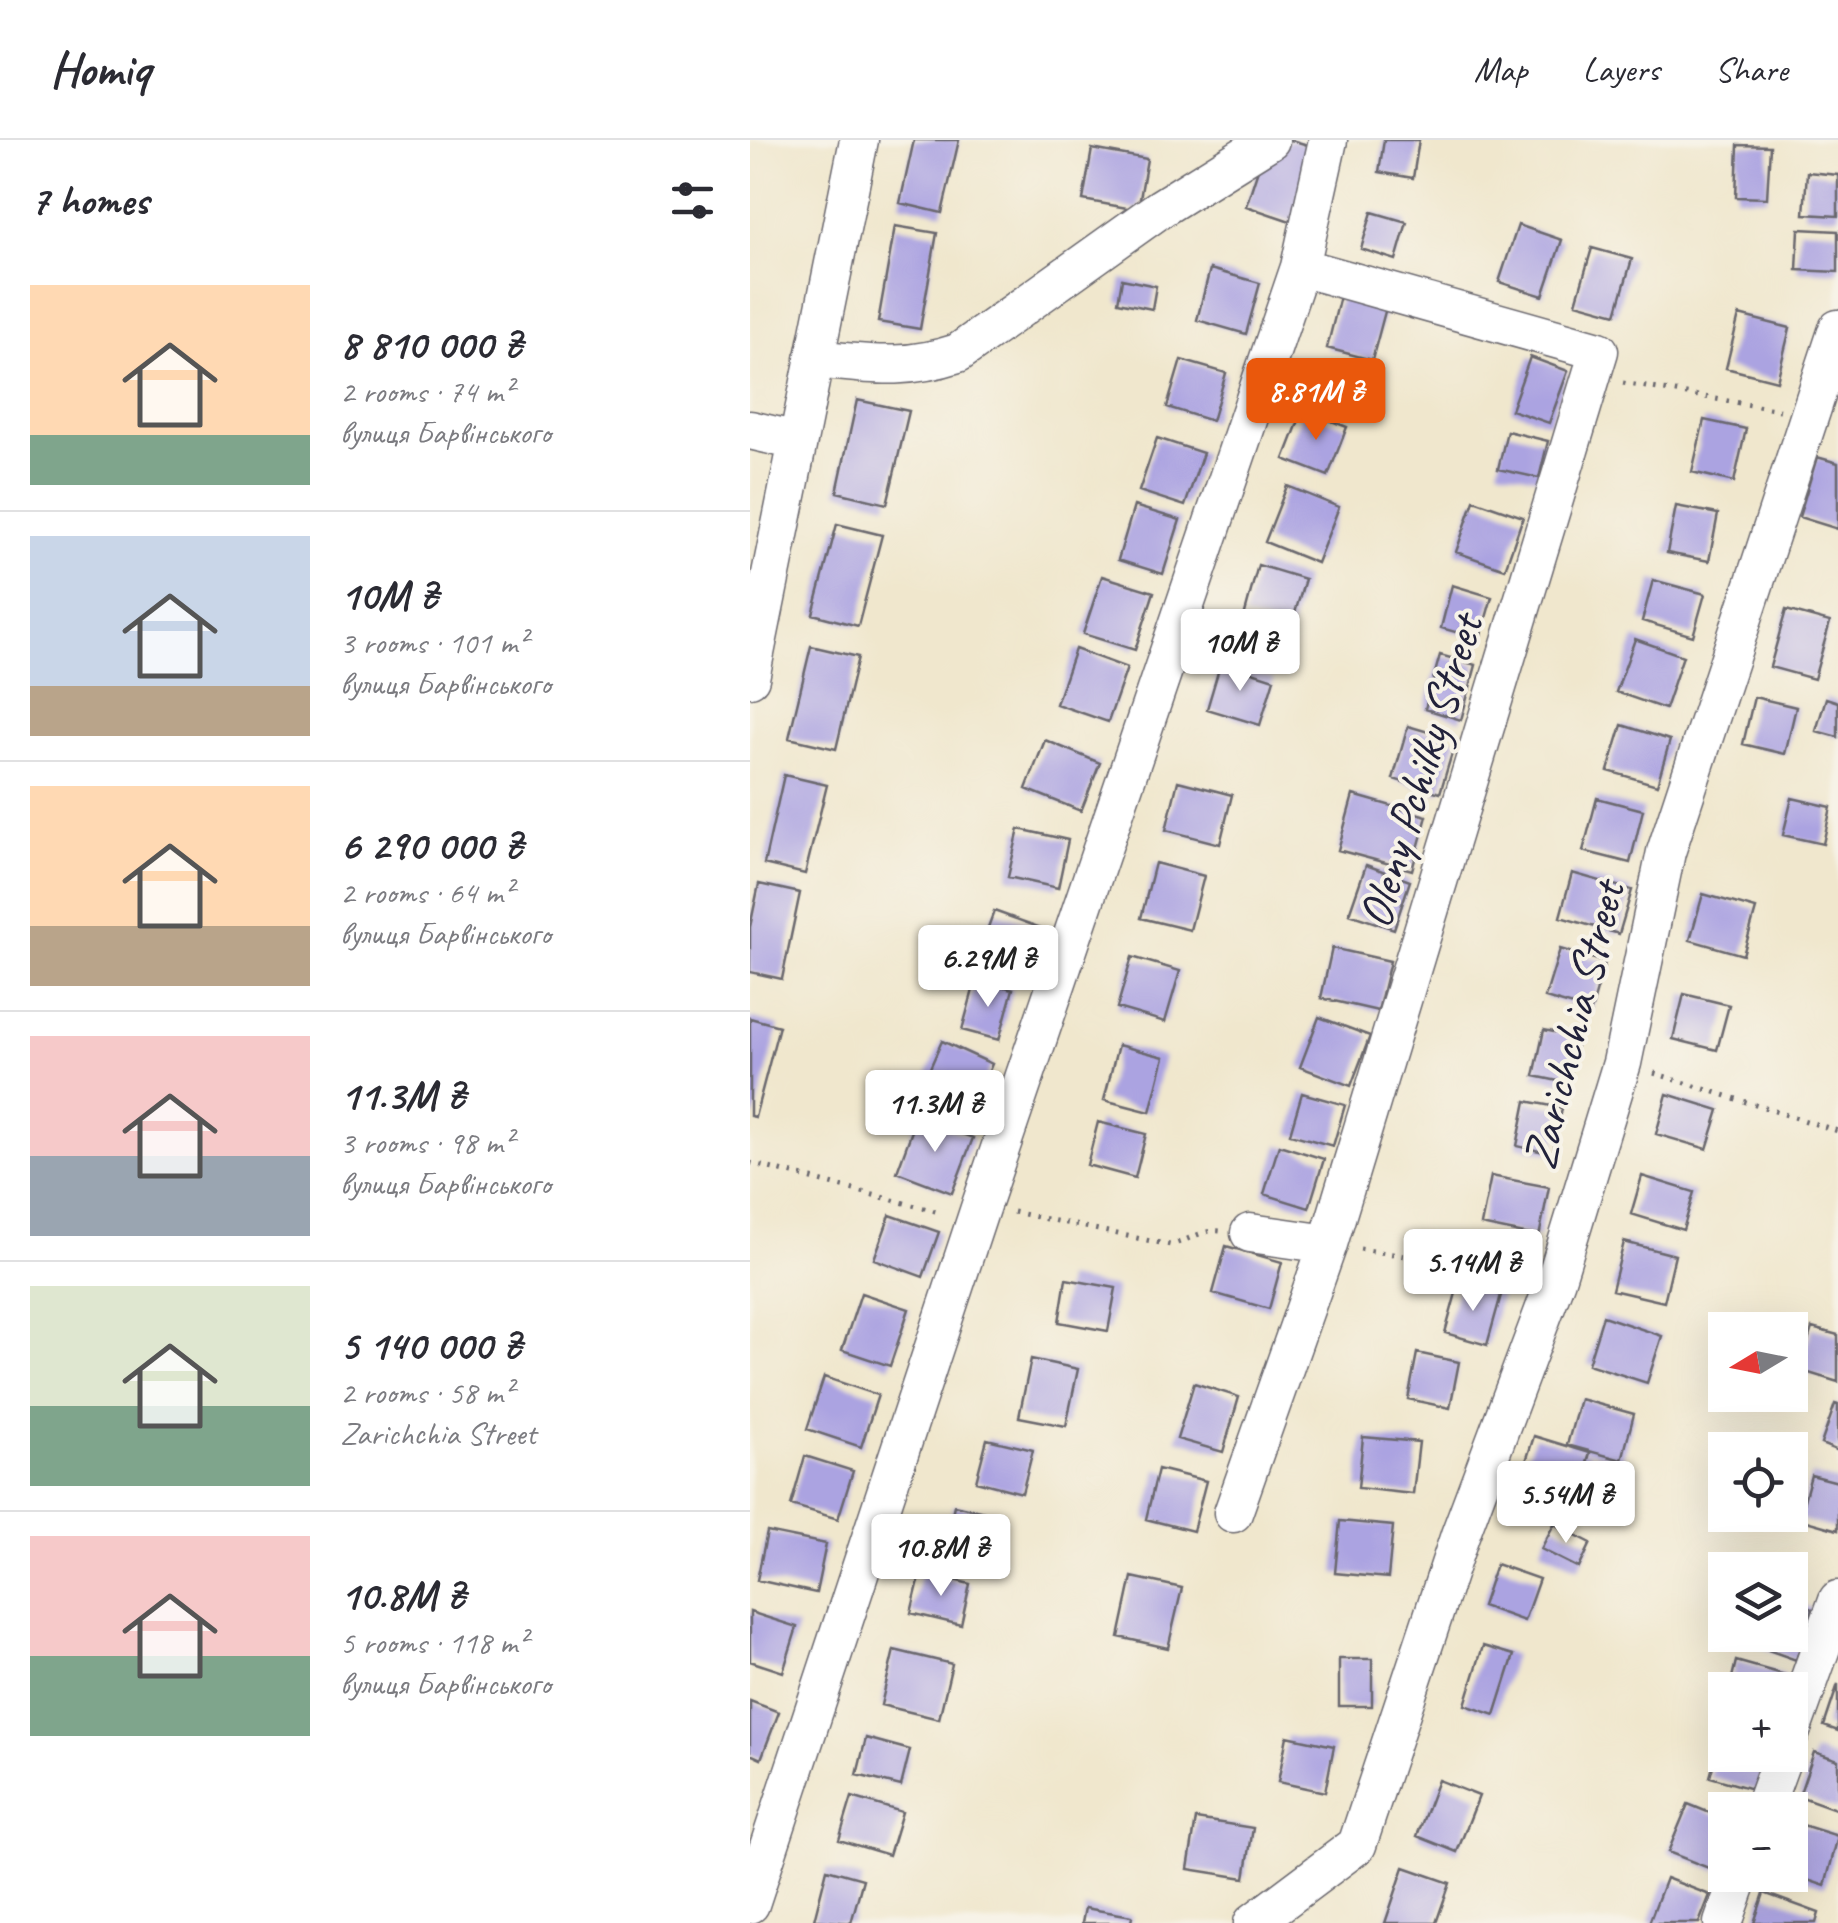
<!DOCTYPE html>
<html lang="en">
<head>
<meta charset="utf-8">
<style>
	:root { --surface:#fff; --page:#f7f7f7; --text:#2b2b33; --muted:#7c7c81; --line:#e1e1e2; --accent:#ea580c }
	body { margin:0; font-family:Caveat,sans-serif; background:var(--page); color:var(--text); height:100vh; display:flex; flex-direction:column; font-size:38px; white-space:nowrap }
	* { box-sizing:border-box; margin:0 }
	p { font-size:32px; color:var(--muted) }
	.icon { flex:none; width:55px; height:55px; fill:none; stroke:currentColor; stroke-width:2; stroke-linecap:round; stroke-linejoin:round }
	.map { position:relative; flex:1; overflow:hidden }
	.panel { display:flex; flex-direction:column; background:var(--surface); width:750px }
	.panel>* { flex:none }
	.needle { width:65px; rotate:260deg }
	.tools { position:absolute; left:958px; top:1172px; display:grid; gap:20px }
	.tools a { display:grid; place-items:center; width:100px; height:100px; border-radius:0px; background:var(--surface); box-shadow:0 10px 40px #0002; font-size:50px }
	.price { position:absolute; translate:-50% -85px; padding:0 22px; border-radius:10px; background:#fff; color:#222; font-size:32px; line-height:65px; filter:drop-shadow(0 2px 5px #0008) }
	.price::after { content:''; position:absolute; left:50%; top:60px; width:30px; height:22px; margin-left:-15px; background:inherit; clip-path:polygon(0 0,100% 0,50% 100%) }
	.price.current { background:var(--accent); color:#fff }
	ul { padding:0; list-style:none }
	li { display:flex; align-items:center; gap:30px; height:250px; padding:0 30px }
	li+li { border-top:2px solid var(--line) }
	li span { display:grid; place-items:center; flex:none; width:280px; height:200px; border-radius:0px; color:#555 }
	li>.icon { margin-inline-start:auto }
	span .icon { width:120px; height:120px; fill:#fffc; stroke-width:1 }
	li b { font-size:42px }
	h2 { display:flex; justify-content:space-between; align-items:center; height:120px; padding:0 30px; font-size:42px }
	header { display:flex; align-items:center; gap:60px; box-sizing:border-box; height:140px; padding:0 50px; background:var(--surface); border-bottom:2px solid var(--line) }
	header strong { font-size:48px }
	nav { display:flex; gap:55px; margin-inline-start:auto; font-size:35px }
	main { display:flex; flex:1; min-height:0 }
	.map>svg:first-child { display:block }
	.building { fill:#aba3e1 }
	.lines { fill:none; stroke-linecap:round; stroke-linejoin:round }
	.minor-casing { stroke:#6a676e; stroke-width:41 }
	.path { stroke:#6a676e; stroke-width:5; stroke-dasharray:2.5 8; stroke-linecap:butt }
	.minor { stroke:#fff; stroke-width:38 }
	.labels { text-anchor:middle; stroke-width:8; stroke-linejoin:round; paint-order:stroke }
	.street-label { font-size:48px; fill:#22223b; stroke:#f7f3e8 }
</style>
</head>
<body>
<header>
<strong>Homiq</strong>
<nav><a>Map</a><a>Layers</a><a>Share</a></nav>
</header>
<main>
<section class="panel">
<h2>7 homes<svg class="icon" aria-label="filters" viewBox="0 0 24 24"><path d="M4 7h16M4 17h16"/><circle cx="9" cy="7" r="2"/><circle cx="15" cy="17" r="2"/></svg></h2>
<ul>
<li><span style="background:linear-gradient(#ffd9b3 75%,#7fa58c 0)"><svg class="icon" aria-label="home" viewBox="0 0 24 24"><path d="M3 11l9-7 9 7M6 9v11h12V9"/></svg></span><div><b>8 810 000 ₴</b><p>2 rooms · 74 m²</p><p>вулиця Барвінського</p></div></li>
<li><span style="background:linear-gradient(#c9d6e8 75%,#b9a48a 0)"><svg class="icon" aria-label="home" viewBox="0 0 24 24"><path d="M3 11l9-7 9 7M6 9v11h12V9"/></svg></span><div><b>10M ₴</b><p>3 rooms · 101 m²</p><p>вулиця Барвінського</p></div></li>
<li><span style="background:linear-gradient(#ffd9b3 70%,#b9a48a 0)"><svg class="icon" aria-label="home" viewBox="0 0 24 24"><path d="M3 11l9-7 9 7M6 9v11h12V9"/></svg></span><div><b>6 290 000 ₴</b><p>2 rooms · 64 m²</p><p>вулиця Барвінського</p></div></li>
<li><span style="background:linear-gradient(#f6c9c9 60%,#9aa5b1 0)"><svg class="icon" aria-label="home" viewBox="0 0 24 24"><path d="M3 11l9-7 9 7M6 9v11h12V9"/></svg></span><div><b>11.3M ₴</b><p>3 rooms · 98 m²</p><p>вулиця Барвінського</p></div></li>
<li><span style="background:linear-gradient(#dfe7d0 60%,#7fa58c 0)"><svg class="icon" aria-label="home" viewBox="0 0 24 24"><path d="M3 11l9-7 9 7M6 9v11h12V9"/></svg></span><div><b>5 140 000 ₴</b><p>2 rooms · 58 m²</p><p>Zarichchia Street</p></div></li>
<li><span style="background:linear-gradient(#f6c9c9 60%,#7fa58c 0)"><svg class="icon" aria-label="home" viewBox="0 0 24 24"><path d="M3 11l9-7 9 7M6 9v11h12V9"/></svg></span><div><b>10.8M ₴</b><p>5 rooms · 118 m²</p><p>вулиця Барвінського</p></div></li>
</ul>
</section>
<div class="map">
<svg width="1088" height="1783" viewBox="0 0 1088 1783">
	<rect width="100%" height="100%" fill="#f7f3e8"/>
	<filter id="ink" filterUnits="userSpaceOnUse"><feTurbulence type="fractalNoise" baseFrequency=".01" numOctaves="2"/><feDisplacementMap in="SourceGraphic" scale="20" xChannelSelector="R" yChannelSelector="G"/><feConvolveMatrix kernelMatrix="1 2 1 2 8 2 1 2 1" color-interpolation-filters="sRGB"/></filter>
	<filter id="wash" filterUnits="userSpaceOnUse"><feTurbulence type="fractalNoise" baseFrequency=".0048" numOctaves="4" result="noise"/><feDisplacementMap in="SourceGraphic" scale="40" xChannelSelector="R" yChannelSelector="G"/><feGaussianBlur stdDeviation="2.25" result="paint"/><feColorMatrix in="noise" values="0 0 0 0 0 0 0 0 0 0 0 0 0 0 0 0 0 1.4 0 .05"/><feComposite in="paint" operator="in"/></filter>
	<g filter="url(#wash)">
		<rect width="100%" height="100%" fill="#f0e7cd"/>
		<g id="blocks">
			<path class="building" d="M 164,0 L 209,0 L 192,73 L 150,63 Z
				M 541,0 L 561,6 L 549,84 L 496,66 L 512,17 Z
				M 634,0 L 669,0 L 663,38 L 629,32 Z
				M 988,5 L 1020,6 L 1017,58 L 986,57 Z
				M 342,9 L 397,19 L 388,70 L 333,60 Z
				M 1057,32 L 1088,35 L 1088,76 L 1054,74 Z
				M 622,72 L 657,82 L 646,120 L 611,109 Z
				M 768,85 L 812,100 L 793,156 L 749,142 Z
				M 145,86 L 187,93 L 170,189 L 128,182 Z
				M 1049,89 L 1088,91 L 1088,132 L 1047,130 Z
				M 842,108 L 882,119 L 866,174 L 826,163 Z
				M 460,129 L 510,143 L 496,194 L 447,180 Z
				M 372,139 L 406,146 L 402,169 L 368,162 Z
				M 591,152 L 637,164 L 622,220 L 577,208 Z
				M 989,175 L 1040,188 L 1027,241 L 976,228 Z
				M 780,217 L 818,231 L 799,283 L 761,270 Z
				M 431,220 L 476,233 L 462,281 L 417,267 Z
				M 107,260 L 159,271 L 137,364 L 87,352 Z
				M 553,270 L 597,287 L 578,336 L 534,319 Z
				M 954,280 L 996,289 L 984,342 L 942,332 Z
				M 757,291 L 798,301 L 789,338 L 748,329 Z
				M 407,298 L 453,313 L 435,366 L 389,351 Z
				M 1067,317 L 1088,323 L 1088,389 L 1049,377 Z
				M 537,346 L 589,367 L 567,423 L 515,402 Z
				M 724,360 L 773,377 L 755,429 L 706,412 Z
				M 384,366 L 430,380 L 413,434 L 368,420 Z
				M 926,366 L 968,374 L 959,421 L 917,413 Z
				M 87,384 L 132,395 L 108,486 L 63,474 Z
				M 508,425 L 555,439 L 540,490 L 494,477 Z
				M 352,436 L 404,452 L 385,510 L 333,494 Z
				M 903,440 L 955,454 L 943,496 L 892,481 Z
				M 702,445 L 742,457 L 730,499 L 691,488 Z
				M 1036,470 L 1080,482 L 1064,539 L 1020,527 Z
				M 885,499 L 933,516 L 915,569 L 866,552 Z
				M 61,506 L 108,517 L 86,609 L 39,598 Z
				M 325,509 L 377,528 L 358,582 L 306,564 Z
				M 690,515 L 726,525 L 711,580 L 675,569 Z
				M 471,522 L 524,539 L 510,585 L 457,569 Z
				M 1004,557 L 1046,567 L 1035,614 L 993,604 Z
				M 1076,558 L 1088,562 L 1088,597 L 1066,591 Z
				M 872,585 L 920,600 L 907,645 L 858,631 Z
				M 658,586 L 706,600 L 690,653 L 643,639 Z
				M 295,600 L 350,623 L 331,671 L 276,649 Z
				M 34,635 L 77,645 L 55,734 L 14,724 Z
				M 428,641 L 482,655 L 470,704 L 416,690 Z
				M 603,655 L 677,676 L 662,730 L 588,710 Z
				M 847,658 L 893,670 L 880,723 L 833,711 Z
				M 1042,658 L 1081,667 L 1073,704 L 1033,695 Z
				M 269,689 L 318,700 L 308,748 L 258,737 Z
				M 405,723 L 454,736 L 440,790 L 391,778 Z
				M 616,725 L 660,741 L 644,789 L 599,774 Z
				M 822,733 L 882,750 L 869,794 L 810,777 Z
				M 9,744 L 50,753 L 32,839 L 0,832 L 0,787 Z
				M 953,754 L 1006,769 L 993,815 L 940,800 Z
				M 244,771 L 291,788 L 276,830 L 229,812 Z
				M 582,808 L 640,821 L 628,871 L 571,858 Z
				M 810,809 L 855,822 L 841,871 L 795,858 Z
				M 382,817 L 430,831 L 415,882 L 367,868 Z
				M 226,839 L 263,849 L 249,900 L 212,890 Z
				M 934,854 L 979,865 L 967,910 L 923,899 Z
				M 569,877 L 620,896 L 601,946 L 550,927 Z
				M 0,878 L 29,886 L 5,977 L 0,976 Z
				M 794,890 L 828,897 L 818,943 L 784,936 Z
				M 192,901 L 242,924 L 220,975 L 169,953 Z
				M 368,905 L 414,917 L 400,972 L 354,960 Z
				M 552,953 L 595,965 L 583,1006 L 540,994 Z
				M 917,954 L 969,970 L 957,1009 L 906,994 Z
				M 776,961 L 812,968 L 803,1014 L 767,1006 Z
				M 167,977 L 223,998 L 202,1053 L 147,1032 Z
				M 348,982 L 396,994 L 385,1038 L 337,1025 Z
				M 529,1005 L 574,1019 L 559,1068 L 514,1054 Z
				M 741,1036 L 799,1047 L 789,1097 L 731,1085 Z
				M 892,1036 L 944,1052 L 933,1090 L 881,1074 Z
				M 140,1075 L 189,1092 L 173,1137 L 124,1119 Z
				M 874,1102 L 925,1115 L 914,1162 L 862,1150 Z
				M 476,1106 L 532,1122 L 519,1169 L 463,1153 Z
				M 316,1139 L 366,1148 L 358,1191 L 309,1182 Z
				M 709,1142 L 751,1155 L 737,1205 L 695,1193 Z
				M 111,1153 L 159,1169 L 140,1226 L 92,1210 Z
				M 853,1176 L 912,1196 L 897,1243 L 838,1224 Z
				M 1062,1188 L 1088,1195 L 1088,1242 L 1049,1230 Z
				M 667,1213 L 709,1222 L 700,1268 L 658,1259 Z
				M 281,1219 L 328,1229 L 316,1286 L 269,1277 Z
				M 74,1237 L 128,1255 L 111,1307 L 57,1289 Z
				M 444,1243 L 489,1257 L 473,1312 L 427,1299 Z
				M 830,1259 L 884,1274 L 872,1320 L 817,1305 Z
				M 1085,1264 L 1088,1265 L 1088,1311 L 1071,1304 Z
				M 784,1296 L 840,1313 L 828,1352 L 772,1334 Z
				M 613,1297 L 669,1302 L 663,1354 L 608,1348 Z
				M 237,1299 L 283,1310 L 272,1353 L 226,1341 Z
				M 55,1316 L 103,1331 L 88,1379 L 41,1365 Z
				M 408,1329 L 456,1341 L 443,1391 L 396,1379 Z
				M 1061,1335 L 1088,1342 L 1088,1390 L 1049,1379 Z
				M 204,1365 L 247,1375 L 237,1421 L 194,1412 Z
				M 590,1381 L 643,1386 L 638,1438 L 585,1433 Z
				M 804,1384 L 841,1403 L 829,1428 L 791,1409 Z
				M 17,1392 L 76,1404 L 66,1453 L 7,1440 Z
				M 746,1424 L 789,1439 L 774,1481 L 732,1466 Z
				M 171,1432 L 220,1444 L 211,1485 L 161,1473 Z
				M 382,1437 L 432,1448 L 418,1508 L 369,1497 Z
				M 1040,1460 L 1063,1469 L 1046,1520 L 1001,1504 L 1004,1495 L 1040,1495 Z
				M 0,1472 L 47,1487 L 33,1532 L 0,1521 Z
				M 733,1506 L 764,1515 L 745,1575 L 715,1565 Z
				M 144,1510 L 202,1524 L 189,1579 L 131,1565 Z
				M 589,1519 L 622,1519 L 622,1566 L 589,1566 Z
				M 986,1521 L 1036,1535 L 1032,1550 L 979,1550 Z
				M 1088,1544 L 1088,1591 L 1074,1586 Z
				M 0,1561 L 29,1572 L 11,1619 L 0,1614 Z
				M 974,1586 L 975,1615 L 1019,1615 L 1009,1651 L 960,1637 Z
				M 537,1596 L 584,1606 L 575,1652 L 528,1642 Z
				M 116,1598 L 160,1610 L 151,1646 L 107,1635 Z
				M 1064,1612 L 1088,1620 L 1088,1670 L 1049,1656 Z
				M 688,1640 L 729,1656 L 707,1712 L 667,1696 Z
				M 102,1657 L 152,1672 L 139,1715 L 89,1700 Z
				M 938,1664 L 975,1679 L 975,1708 L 966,1731 L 918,1712 Z
				M 446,1679 L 503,1688 L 495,1738 L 438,1729 Z
				M 1040,1681 L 1088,1696 L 1075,1746 L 1040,1734 Z
				M 654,1727 L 700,1743 L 686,1783 L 635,1783 Z
				M 77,1729 L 113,1739 L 101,1783 L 64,1780 Z
				M 916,1738 L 960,1755 L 949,1783 L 899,1783 Z
				M 1014,1753 L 1069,1773 L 1066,1783 L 1004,1783 Z
				M 335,1768 L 382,1776 L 381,1783 L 332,1783 Z"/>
		</g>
	</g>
	<g filter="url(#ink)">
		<use href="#blocks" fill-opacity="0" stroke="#6a676e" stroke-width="2.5"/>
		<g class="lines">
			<defs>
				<path id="minor" d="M 64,219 C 120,224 153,231 208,213 L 411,68 L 520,0
					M 0,290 L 47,301
					M 0,538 L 109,0
					M 500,1093 L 578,1104
					M 483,1373 L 578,1104 L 849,211 L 550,127
					M 1040,1594 L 1088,1460
					M 1013,1670 L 1033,1615
					M 0,1764 L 231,1065 L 550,127 L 578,0
					M 503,1783 L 607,1705 L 710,1395 L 806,1139 L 872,923 L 916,712 L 1088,189
					M 973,1783 L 990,1735"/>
			</defs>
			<use href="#minor" class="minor-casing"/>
			<path class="path" d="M 873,243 L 1030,270
				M 904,933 L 1088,991
				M 0,1023 L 193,1073
				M 263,1072 L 420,1105 C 438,1101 452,1089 470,1091
				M 610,1109 L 773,1134"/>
			<use href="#minor" class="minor"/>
		</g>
	</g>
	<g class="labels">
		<g class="street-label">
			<text transform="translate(669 631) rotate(-73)" y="17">Oleny Pchilky Street</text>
			<text transform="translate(822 885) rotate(-76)" y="17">Zarichchia Street</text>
		</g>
	</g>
</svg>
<div class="tools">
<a><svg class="needle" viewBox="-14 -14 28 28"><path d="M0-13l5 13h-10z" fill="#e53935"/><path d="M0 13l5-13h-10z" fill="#7c7c81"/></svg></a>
<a><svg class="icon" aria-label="locate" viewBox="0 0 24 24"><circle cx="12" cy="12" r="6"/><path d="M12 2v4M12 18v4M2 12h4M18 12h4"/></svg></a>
<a><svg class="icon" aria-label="layers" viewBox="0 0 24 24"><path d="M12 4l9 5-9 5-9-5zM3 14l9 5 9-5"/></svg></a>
<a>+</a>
<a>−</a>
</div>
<b class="price current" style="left:566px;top:303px">8.81M ₴</b>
<b class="price" style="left:490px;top:554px">10M ₴</b>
<b class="price" style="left:238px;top:870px">6.29M ₴</b>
<b class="price" style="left:185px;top:1015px">11.3M ₴</b>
<b class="price" style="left:723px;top:1174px">5.14M ₴</b>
<b class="price" style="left:816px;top:1406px">5.54M ₴</b>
<b class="price" style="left:191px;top:1459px">10.8M ₴</b>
</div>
</main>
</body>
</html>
